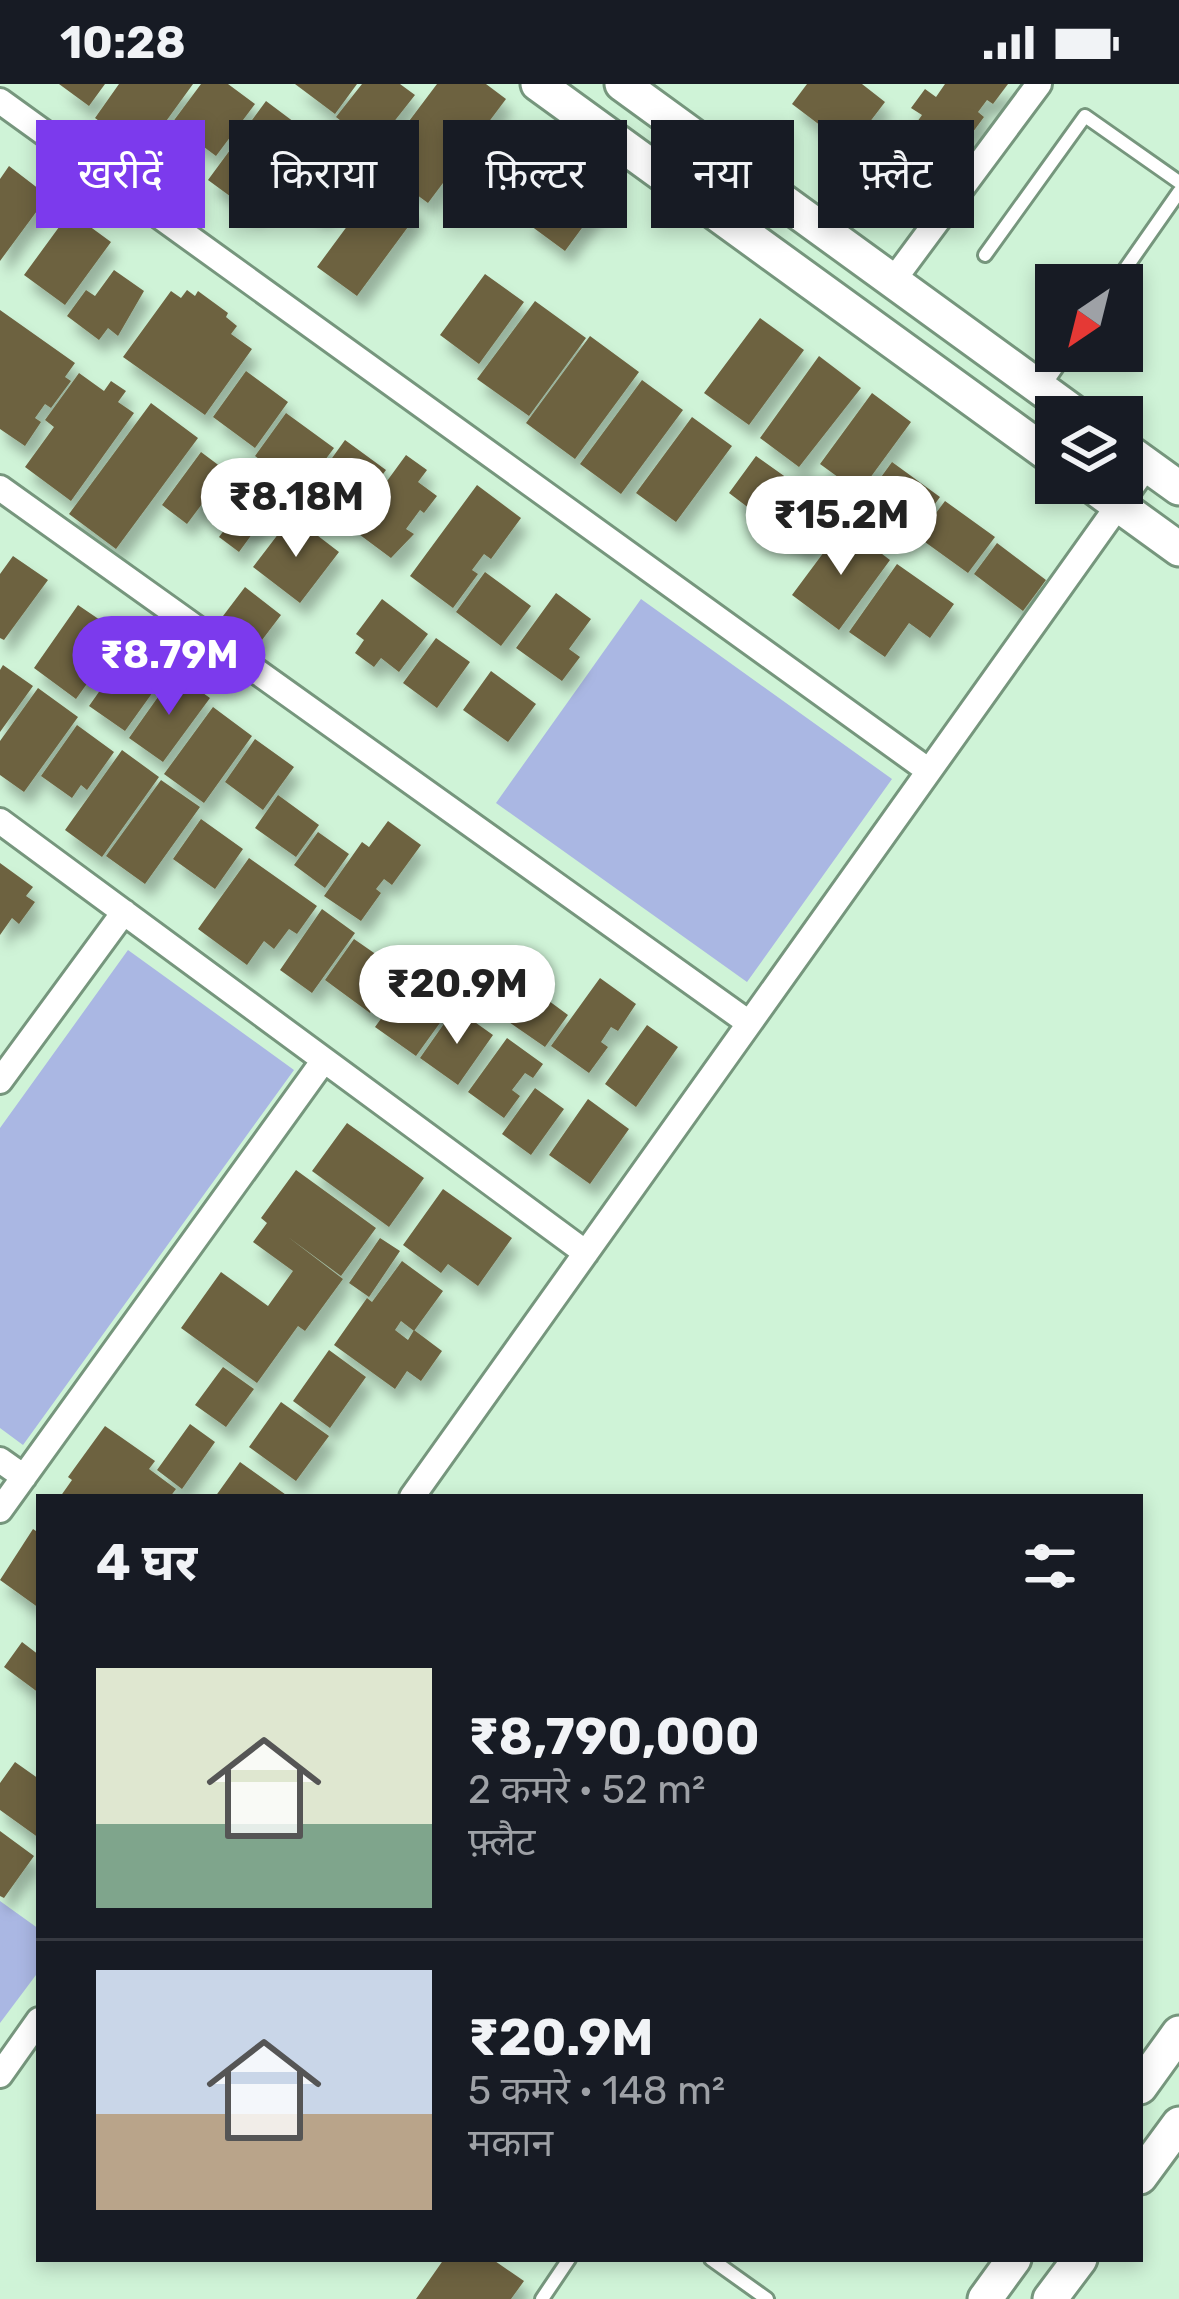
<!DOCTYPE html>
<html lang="hi">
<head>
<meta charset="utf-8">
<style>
	:root { --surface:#171b24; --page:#242831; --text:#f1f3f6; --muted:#9ea1a6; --line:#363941; --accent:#7c3aed }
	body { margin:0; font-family:Rubik,"Noto Sans Devanagari",sans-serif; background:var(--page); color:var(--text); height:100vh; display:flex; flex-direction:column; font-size:45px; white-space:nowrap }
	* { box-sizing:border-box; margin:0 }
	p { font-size:39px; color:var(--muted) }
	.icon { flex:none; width:66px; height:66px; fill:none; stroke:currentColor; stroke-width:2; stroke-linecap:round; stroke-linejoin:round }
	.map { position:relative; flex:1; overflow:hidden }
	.details { position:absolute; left:36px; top:1410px; width:1107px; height:768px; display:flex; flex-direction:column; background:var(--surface); border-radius:0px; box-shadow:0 6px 18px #0003 }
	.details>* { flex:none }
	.guide { position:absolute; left:36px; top:36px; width:1107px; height:108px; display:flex; gap:24px }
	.needle { width:78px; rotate:215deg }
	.buttons { position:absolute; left:1035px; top:180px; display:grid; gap:24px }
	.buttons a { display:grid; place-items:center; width:108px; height:108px; border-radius:0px; background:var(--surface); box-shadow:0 6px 18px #0003; font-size:60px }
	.price { position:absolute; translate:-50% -102px; padding:0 27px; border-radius:42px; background:#fff; color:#222; font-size:39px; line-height:78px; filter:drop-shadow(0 3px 6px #0008) }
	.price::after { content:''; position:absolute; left:50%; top:72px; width:36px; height:27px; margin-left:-18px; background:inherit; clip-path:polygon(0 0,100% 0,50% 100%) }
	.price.active { background:var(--accent); color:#fff }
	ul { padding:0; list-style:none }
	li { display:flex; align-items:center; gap:36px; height:300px; padding:0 60px }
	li+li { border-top:3px solid var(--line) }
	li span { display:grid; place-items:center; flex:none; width:336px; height:240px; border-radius:0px; color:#555 }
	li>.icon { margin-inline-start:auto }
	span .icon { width:144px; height:144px; fill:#fffc; stroke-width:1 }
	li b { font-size:51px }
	h2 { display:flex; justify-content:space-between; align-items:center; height:144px; padding:0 60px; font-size:51px }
	.tag { padding:0 42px; border-radius:0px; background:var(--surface); box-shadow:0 6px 18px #0003; font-size:42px; line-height:108px }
	.tag.active { background:var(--accent); color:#fff }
	.status { display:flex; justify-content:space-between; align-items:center; height:84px; padding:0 60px; background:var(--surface); direction:ltr }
	.status svg { height:33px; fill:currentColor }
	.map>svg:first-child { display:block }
	.green { fill:#aab7e3 }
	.building { fill:#6d6240; filter:url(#shadow) }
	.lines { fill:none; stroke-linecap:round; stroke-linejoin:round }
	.lane-casing { stroke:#76967d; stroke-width:18 }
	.street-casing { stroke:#76967d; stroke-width:30 }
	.secondary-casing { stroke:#76967d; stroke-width:39 }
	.lane { stroke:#fff; stroke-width:12 }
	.street { stroke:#fff; stroke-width:24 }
	.secondary { stroke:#fff; stroke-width:33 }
</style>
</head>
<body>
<div class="status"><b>10:28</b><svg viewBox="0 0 49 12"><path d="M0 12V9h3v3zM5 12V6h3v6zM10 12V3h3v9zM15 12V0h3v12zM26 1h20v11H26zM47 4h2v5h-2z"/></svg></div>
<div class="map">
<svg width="1179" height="2215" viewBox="0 0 1179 2215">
	<defs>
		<filter id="shadow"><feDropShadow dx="7" dy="13" stdDeviation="6" flood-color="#0004"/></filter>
	</defs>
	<rect width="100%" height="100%" fill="#cff3d7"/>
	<path class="green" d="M 641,515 L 892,695 L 747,898 L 496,719 Z
		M 128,866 L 294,986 L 23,1361 L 0,1344 L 0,1044 Z
		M 0,1817 L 39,1845 L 39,1887 L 0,1939 Z"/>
	<path class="building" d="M 59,0 L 105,0 L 89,22 Z
		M 119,0 L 193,0 L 143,69 L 95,34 Z
		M 201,0 L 228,0 L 255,20 L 216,72 L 172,39 Z
		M 295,0 L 357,0 L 335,30 Z
		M 362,0 L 400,0 L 415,11 L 374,63 L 336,33 Z
		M 437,0 L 486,0 L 506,15 L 428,119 L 376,81 Z
		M 807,0 L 862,0 L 885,18 L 850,64 L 792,20 Z
		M 945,0 L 1008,0 L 993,20 L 987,16 L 978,28 L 984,33 L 970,52 L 965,48 L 954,62 L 960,66 L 947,84 L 939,78 L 930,91 L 938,96 L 923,117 L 882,87 L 922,31 L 911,24 L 925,5 L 936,13 Z
		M 266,17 L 310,50 L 253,129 L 208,96 Z
		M 317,55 L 357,85 L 322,132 L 282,103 Z
		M 9,82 L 48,112 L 0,177 L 0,95 Z
		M 560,82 L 604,114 L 565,167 L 527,139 L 544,116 L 538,112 Z
		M 379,99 L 419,128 L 357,212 L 317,183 Z
		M 70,128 L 111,158 L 65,221 L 24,191 Z
		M 114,186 L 144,207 L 118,252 L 108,244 L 99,256 L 67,232 L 86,206 L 95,212 Z
		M 485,190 L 524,218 L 479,280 L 440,251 Z
		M 187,206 L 195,212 L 198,207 L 228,229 L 226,233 L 237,242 L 231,250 L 252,265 L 205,331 L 123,273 L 171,207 L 181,214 Z
		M 535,217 L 586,254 L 529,332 L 477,295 Z
		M 0,226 L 75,279 L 65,293 L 71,297 L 51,324 L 45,320 L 35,334 L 41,338 L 25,362 L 0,345 Z
		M 760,234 L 804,266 L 749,341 L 704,309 Z
		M 590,252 L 639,288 L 575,375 L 526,339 Z
		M 819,272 L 861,304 L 799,383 L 760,354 Z
		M 246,287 L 288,318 L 255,364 L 213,333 Z
		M 79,289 L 104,307 L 111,297 L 126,307 L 118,318 L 134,329 L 71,417 L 25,383 L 54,343 L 45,336 Z
		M 642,296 L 683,326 L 621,410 L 580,380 Z
		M 872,309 L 911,338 L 870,394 L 874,398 L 864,412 L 820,380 Z
		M 151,319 L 198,354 L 116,465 L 69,430 Z
		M 286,329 L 334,364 L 302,407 L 255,372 Z
		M 692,333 L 732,362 L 676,438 L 636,409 Z
		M 345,356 L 386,386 L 349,436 L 309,406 Z
		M 201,368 L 241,398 L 223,423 L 208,412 L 187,440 L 162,421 Z
		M 406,371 L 427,386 L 418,398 L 437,412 L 424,429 L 420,426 L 406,445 L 414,450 L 391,474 L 352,445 Z
		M 756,372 L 794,399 L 766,437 L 729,409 Z
		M 892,378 L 940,413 L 916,446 L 868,411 Z
		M 477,401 L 521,434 L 491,475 L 484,470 L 472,486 L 478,490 L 453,524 L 410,492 Z
		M 795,402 L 835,431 L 807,469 L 767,440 Z
		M 255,405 L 274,420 L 239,468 L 219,453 Z
		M 945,417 L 995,453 L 968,489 L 918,453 Z
		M 292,432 L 339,468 L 300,519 L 253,483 Z
		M 844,441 L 890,476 L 839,546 L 792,511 Z
		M 997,459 L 1046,496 L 1023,527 L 974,490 Z
		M 13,472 L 48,496 L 4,556 L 0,554 L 0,490 Z
		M 897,480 L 954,520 L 930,554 L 909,539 L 885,573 L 849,548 Z
		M 485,488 L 531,522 L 501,562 L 456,528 Z
		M 245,503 L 281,531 L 259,560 L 223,532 Z
		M 556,509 L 591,535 L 569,565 L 580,573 L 562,597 L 516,564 Z
		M 382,515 L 428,550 L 399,588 L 381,574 L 374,583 L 355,569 L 364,556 L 356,550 Z
		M 78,521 L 122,551 L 76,615 L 34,584 Z
		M 436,554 L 470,578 L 437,624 L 403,599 Z
		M 132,561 L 168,587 L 125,647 L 89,622 Z
		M 3,581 L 33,602 L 0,648 L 0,586 Z
		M 491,587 L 536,620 L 508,658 L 463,626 Z
		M 175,589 L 210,614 L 163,678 L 129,654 Z
		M 38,604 L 78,633 L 24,708 L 0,691 L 0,657 Z
		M 213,623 L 252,652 L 204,719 L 164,690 Z
		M 77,641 L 114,668 L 87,706 L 81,701 L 72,714 L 41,692 Z
		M 255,655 L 294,683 L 263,726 L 225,698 Z
		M 122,666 L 159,693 L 102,773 L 65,746 Z
		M 161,696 L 200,723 L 145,800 L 106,772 Z
		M 278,711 L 319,741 L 296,773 L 255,744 Z
		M 201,735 L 243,765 L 215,805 L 173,775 Z
		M 388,737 L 421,761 L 392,801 L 384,795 L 376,805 L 381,809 L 361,837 L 324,812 L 362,758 L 369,763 Z
		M 318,748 L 349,770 L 325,804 L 294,781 Z
		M 249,774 L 317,822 L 297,850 L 289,845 L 274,865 L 264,857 L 247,881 L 198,845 Z
		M 0,779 L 33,803 L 26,812 L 35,818 L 19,840 L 12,834 L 0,851 Z
		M 322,825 L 355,849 L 312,909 L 280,886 Z
		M 354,855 L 400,887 L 370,929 L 325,896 Z
		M 414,889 L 455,918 L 416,972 L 375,943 Z
		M 600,894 L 636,920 L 618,947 L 611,943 L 601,958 L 608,963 L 589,989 L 551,962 Z
		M 530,903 L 568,931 L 545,963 L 506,936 Z
		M 455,924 L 493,951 L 458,1001 L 420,974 Z
		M 647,941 L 678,963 L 636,1023 L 605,1000 Z
		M 507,954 L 543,980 L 533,994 L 525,989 L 512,1006 L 520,1012 L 504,1034 L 468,1008 Z
		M 535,1004 L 564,1025 L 531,1071 L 502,1050 Z
		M 588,1015 L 629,1045 L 590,1100 L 549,1071 Z
		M 347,1039 L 424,1094 L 389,1143 L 312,1087 Z
		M 296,1086 L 376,1144 L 341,1192 L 288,1153 L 343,1195 L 305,1247 L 298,1242 L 257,1299 L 181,1244 L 221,1188 L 268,1222 L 293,1187 L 253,1158 L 267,1139 L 261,1134 Z
		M 443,1105 L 512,1154 L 478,1202 L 448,1180 L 441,1189 L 403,1161 Z
		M 380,1154 L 400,1167 L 369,1213 L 349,1199 Z
		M 402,1177 L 443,1207 L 414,1247 L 401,1237 L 395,1246 L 408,1256 L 414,1246 L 442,1267 L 421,1297 L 407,1287 L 395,1305 L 334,1261 L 367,1214 L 372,1218 Z
		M 329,1266 L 366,1293 L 330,1344 L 293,1317 Z
		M 223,1283 L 254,1305 L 226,1343 L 195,1321 Z
		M 281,1318 L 329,1352 L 296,1397 L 249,1363 Z
		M 190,1340 L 215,1358 L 182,1405 L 157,1386 Z
		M 105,1342 L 155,1377 L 149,1385 L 176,1405 L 170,1413 L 60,1413 L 72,1396 L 68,1393 Z
		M 240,1378 L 289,1413 L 215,1413 Z
		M 33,1445 L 39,1449 L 39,1524 L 0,1496 Z
		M 22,1558 L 39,1571 L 39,1609 L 4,1583 Z
		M 15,1678 L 39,1695 L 39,1754 L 0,1726 L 0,1699 Z
		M 0,1747 L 34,1772 L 4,1814 L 0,1812 Z
		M 444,2175 L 492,2175 L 524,2197 L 511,2215 L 416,2215 Z"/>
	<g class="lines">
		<defs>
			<path id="lane" d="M 985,171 L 1085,32 L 1179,98
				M 1114,201 L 1179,108
				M 1042,305 L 1068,267
				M 711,2175 L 767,2215
				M 542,2215 L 569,2175"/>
			<path id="street" d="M 0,17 L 929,687
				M 892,198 L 1039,0
				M 0,404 L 749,939
				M 0,737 L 586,1169
				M 0,997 L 124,828
				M 0,1376 L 24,1393
				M 412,1413 L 1147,381
				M 0,1426 L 324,976
				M 0,1991 L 39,1936"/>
			<path id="secondary" d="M 538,0 L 1056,376
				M 622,0 L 1080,333
				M 1122,363 L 1179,404
				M 1088,399 L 1179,465
				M 1140,2003 L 1179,1949
				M 1140,2093 L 1179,2040
				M 985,2215 L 1014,2175
				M 1050,2215 L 1080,2175"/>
		</defs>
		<use href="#lane" class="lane-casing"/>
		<use href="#street" class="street-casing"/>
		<use href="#secondary" class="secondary-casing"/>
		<use href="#lane" class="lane"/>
		<use href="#street" class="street"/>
		<use href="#secondary" class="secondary"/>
	</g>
</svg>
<div class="buttons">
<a><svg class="needle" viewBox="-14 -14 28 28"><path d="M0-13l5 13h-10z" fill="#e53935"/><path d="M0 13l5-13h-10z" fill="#9ea1a6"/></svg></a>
<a><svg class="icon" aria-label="layers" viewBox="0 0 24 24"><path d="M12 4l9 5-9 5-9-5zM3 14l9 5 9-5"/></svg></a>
</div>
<b class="price" style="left:296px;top:476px">₹8.18M</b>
<b class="price" style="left:841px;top:494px">₹15.2M</b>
<b class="price active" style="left:169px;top:634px">₹8.79M</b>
<b class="price" style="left:457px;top:963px">₹20.9M</b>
<div class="guide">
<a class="tag active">खरीदें</a>
<a class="tag">किराया</a>
<a class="tag">फ़िल्टर</a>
<a class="tag">नया</a>
<a class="tag">फ़्लैट</a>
</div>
<section class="details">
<h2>4 घर<svg class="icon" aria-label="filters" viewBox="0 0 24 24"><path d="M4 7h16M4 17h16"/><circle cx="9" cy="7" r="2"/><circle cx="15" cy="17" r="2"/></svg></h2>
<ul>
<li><span style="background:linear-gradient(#dfe7d0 65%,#7fa58c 0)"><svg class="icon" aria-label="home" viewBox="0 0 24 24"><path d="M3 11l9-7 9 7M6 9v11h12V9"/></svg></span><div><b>₹8,790,000</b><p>2 कमरे · 52 m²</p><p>फ़्लैट</p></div></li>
<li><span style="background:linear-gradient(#c9d6e8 60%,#b9a48a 0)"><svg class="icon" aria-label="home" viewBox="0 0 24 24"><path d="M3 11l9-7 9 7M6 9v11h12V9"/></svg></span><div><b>₹20.9M</b><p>5 कमरे · 148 m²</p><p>मकान</p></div></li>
</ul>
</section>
</div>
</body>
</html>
